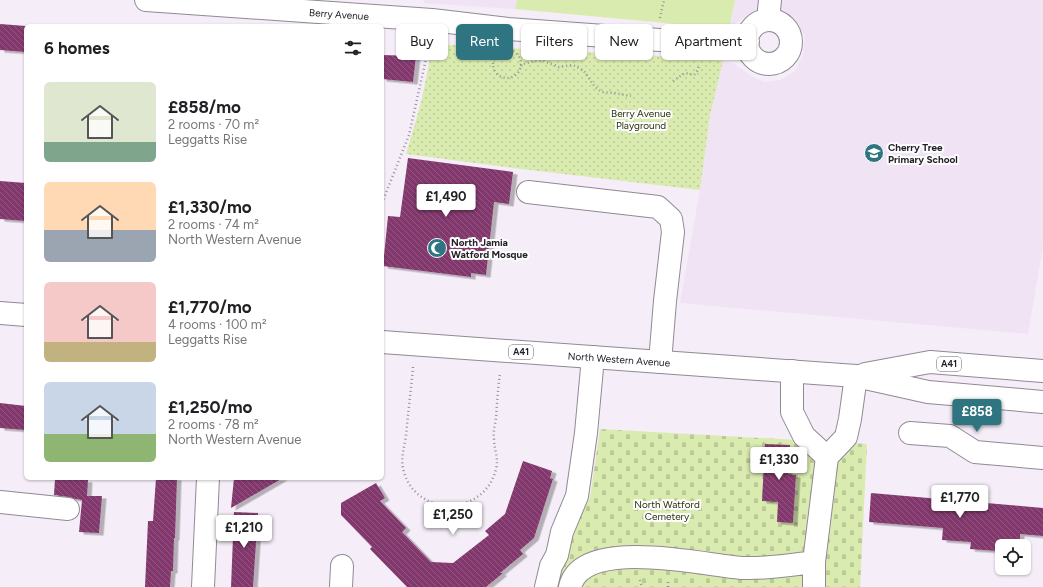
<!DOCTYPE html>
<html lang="en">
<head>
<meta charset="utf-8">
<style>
	:root { --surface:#fff; --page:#f6f6f6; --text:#202124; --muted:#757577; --accent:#2e7481 }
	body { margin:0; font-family:Figtree,sans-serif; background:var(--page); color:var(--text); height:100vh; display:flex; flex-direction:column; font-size:15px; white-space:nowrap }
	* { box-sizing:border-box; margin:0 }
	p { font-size:13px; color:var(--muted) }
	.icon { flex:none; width:22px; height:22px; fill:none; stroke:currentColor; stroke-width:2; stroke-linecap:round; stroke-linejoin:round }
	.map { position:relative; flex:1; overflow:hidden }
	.side { position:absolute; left:24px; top:24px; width:360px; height:456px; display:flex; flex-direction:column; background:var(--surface); border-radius:6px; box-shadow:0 1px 3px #0004 }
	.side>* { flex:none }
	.guide { position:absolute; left:396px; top:24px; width:380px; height:36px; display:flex; gap:8px }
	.buttons { position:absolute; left:995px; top:539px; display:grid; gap:8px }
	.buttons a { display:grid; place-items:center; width:36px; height:36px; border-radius:6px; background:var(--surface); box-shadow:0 1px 3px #0004; font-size:20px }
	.price { position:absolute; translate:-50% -34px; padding:0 9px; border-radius:4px; background:#fff; color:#222; font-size:13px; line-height:26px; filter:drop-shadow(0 1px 2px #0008) }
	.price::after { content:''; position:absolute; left:50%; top:24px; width:12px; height:9px; margin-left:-6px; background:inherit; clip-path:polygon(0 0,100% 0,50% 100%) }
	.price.current { background:var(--accent); color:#fff }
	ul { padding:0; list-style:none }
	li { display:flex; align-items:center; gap:12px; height:100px; padding:0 20px }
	li span { display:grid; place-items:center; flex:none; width:112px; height:80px; border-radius:6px; color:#555 }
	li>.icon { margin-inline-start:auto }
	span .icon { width:48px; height:48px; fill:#fffc; stroke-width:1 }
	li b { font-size:17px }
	h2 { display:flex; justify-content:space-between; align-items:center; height:48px; padding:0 20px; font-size:17px }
	.pill { padding:0 14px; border-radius:6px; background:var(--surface); box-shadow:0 1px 3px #0004; font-size:14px; line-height:36px }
	.pill.current { background:var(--accent); color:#fff }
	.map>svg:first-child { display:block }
	.built { fill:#f0e3f4 }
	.grass { fill:url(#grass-dots) }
	.cemetery { fill:url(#cemetery-stones) }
	.garden { fill:#daebb0 }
	.building { fill:url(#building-back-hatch); filter:url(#shadow) }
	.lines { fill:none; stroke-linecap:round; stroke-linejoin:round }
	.minor-casing { stroke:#918993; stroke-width:24 }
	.highway-casing { stroke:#918993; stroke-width:24 }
	.path { stroke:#979299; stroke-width:2.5; stroke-dasharray:1 3; stroke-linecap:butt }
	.minor { stroke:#fff; stroke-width:22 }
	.highway { stroke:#fff; stroke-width:22 }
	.labels { text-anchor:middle; stroke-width:4; stroke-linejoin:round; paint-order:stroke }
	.shield { fill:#fefdff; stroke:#656366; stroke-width:1 }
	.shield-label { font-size:9px; font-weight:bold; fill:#242125 }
	.street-label { font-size:10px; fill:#242125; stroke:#fefdff }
	.park-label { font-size:10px; fill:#283109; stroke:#fefdff }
	.poi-label { font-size:10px; font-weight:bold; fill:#242125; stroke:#fefdff; text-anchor:start }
</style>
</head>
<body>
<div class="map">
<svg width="1043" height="587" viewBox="0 0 1043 587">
	<defs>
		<pattern id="grass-dots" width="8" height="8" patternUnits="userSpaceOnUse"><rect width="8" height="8" fill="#daebb0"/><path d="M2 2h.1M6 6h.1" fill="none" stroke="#bbc997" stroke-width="1.8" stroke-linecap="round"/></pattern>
		<pattern id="cemetery-stones" width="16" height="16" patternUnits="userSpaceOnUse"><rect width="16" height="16" fill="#daebb0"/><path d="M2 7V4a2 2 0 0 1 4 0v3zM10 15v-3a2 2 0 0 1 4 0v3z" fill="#bbc997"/></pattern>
		<pattern id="building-back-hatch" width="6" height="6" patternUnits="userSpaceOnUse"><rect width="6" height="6" fill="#83386d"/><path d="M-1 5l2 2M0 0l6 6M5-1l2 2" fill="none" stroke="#925981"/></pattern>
		<filter id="shadow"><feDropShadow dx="4.5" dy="2.5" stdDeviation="0" flood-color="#0004"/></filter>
	</defs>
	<rect width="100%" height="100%" fill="#f5edf7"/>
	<path class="built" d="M 424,0 L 517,0 L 515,9 L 424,3 Z
		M 735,0 L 1043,0 L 1043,246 L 1028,334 L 680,303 L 700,190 L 710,116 L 723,61 L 734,64 L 750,75 L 764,82 L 780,80 L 795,71 L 803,55 L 805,35 L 794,19 L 779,8 L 765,8 L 753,12 L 740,20 L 729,29 Z"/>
	<path class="grass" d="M 433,44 L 699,58 L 723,61 L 710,116 L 700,190 L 513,168 L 406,154 L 421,103 Z"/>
	<path class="cemetery" d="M 600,429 L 867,444 L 860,587 L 550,587 L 568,533 L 590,498 Z"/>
	<path class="garden" d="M 517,0 L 735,0 L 729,29 L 515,9 Z"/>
	<path class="building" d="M 0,24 L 26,26 L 26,52 L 0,50 Z
		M 382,55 L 416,56 L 413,82 L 382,79 Z
		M 408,158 L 513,172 L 509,204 L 494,202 L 486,275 L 471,273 L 471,277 L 383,266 L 388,216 L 400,217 Z
		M 0,181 L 26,183 L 26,221 L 0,219 Z
		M 0,403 L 26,406 L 26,430 L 0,428 Z
		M 765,444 L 790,445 L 788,474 L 796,475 L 793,523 L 777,522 L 778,502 L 762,501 Z
		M 523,461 L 552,471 L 550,478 L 553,479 L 534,538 L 520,550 L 523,554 L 500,573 L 503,573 L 486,587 L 407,587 L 370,549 L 372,547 L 341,515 L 341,503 L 376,483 L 385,498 L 380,501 L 406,528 L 402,532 L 431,562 L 453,563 L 489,535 L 485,531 L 505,514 Z
		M 69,478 L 88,480 L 87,496 L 102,496 L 99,533 L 79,532 L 82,500 L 76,499 L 69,497 L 54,495 L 55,479 L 69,480 Z
		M 156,478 L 177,478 L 175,538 L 174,538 L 173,571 L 171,571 L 170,587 L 145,587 L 148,521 L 153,521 Z
		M 234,478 L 283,478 L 231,508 Z
		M 871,493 L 1043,508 L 1043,536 L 1020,534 L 1020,545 L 997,543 L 997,551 L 970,549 L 971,542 L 942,540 L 943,528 L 869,522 Z
		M 234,512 L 258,513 L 253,587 L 231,587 Z"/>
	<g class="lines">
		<defs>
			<path id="minor" d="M 146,0 L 432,20 L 508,29 L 701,43 L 748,42
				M 768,20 L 770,0
				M747 42a22 22 0 1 1 44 0a22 22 0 1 1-44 0Z
				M 528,192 L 658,207 L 671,219 L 673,232 L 665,301 L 660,362
				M 792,371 L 792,412 L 804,436 L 827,457
				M 910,433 L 950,436 L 975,452 L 1043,458
				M 0,502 L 68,509
				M 814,562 L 814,587
				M 203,587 L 208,478
				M 341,587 L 342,566
				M 546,587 L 551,566 L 557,555 L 562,532 L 577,496 L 586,433 L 593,357
				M 570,587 C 582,535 707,566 744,568 C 767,569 791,565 814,562 L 827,457 L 846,437 L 850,419 L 856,376"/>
			<path id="highway" d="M 0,313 L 26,315
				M 382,342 L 856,376 L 928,392 L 1043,402
				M 865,374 L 930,362 L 1043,371"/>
		</defs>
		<use href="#minor" class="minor-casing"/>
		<use href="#highway" class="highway-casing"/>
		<path class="path" d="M 660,18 L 664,0
			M493 64a14 14 0 1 1 28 0a14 14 0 1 1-28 0Z
			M 520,65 L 534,61 L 544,61 L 559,67 L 573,65 L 584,71 L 595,87 L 602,92 L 614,93 L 631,96
			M 673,81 L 685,73 L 694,75 L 698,70 L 699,64
			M 382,203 L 409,135 L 430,41
			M 413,367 C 411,390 408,413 406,436 C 404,449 400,459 404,472 C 417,518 485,516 496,469 C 499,456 494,451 494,439 C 493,432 495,425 496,418 C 497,403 498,388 500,373
			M 640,580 L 642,587
			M 668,587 L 668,580"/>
		<use href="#minor" class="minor"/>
		<use href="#highway" class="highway"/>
	</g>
	<defs>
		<symbol id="school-disc" viewBox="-11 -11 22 22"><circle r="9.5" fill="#2e7481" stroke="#fefdff"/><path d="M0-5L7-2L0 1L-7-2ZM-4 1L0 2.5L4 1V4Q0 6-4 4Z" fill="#fff"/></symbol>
		<symbol id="mosque-disc" viewBox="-11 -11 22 22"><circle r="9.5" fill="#2e7481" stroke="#fefdff"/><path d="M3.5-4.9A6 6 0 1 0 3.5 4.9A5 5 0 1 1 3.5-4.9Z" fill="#fff"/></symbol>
	</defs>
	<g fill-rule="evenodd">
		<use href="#school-disc" x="863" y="142" width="22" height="22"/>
		<use href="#mosque-disc" x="426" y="237" width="22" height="22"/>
	</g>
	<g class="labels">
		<g class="shield">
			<rect x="509" y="345" width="24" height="14" rx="3"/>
			<rect x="937" y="357" width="24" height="14" rx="3"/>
		</g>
		<g class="shield-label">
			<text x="521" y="355">A41</text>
			<text x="949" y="367">A41</text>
		</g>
		<g class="street-label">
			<text transform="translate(339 14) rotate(4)" y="4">Berry Avenue</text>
			<text transform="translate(619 359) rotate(4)" y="4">North Western Avenue</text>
		</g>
		<g class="park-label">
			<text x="641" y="117">Berry Avenue<tspan x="641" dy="12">Playground</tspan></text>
			<text x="667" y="508">North Watford<tspan x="667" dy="12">Cemetery</tspan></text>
		</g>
		<g class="poi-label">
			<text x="888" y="151">Cherry Tree<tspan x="888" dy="12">Primary School</tspan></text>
			<text x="451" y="246">North Jamia<tspan x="451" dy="12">Watford Mosque</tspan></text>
		</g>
	</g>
</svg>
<div class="buttons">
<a><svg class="icon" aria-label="locate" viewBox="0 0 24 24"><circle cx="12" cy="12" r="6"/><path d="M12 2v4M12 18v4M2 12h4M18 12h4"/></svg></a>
</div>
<b class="price" style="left:446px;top:218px">£1,490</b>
<b class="price current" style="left:977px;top:433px">£858</b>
<b class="price" style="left:779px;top:481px">£1,330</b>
<b class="price" style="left:960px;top:519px">£1,770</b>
<b class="price" style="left:453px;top:536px">£1,250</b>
<b class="price" style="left:244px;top:549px">£1,210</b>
<div class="guide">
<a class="pill">Buy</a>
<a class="pill current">Rent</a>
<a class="pill">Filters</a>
<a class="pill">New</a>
<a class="pill">Apartment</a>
</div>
<section class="side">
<h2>6 homes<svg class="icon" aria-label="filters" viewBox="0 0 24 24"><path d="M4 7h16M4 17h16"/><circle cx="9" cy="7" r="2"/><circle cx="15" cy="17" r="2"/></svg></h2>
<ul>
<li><span style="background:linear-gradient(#dfe7d0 75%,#7fa58c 0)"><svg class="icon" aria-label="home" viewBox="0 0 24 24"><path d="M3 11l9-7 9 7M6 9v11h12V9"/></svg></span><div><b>£858/mo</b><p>2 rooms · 70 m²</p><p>Leggatts Rise</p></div></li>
<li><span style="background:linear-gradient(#ffd9b3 60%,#9aa5b1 0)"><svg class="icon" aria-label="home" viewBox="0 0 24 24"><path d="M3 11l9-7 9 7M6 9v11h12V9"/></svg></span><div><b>£1,330/mo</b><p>2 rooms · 74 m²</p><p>North Western Avenue</p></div></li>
<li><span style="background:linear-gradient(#f6c9c9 75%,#c2b280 0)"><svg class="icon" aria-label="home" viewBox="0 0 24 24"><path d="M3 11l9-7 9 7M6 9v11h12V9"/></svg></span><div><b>£1,770/mo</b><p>4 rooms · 100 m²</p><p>Leggatts Rise</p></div></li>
<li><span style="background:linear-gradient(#c9d6e8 65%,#8fb573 0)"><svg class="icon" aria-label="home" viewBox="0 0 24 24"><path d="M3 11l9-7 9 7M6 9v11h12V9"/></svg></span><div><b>£1,250/mo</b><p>2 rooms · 78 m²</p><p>North Western Avenue</p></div></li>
</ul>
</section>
</div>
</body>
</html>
